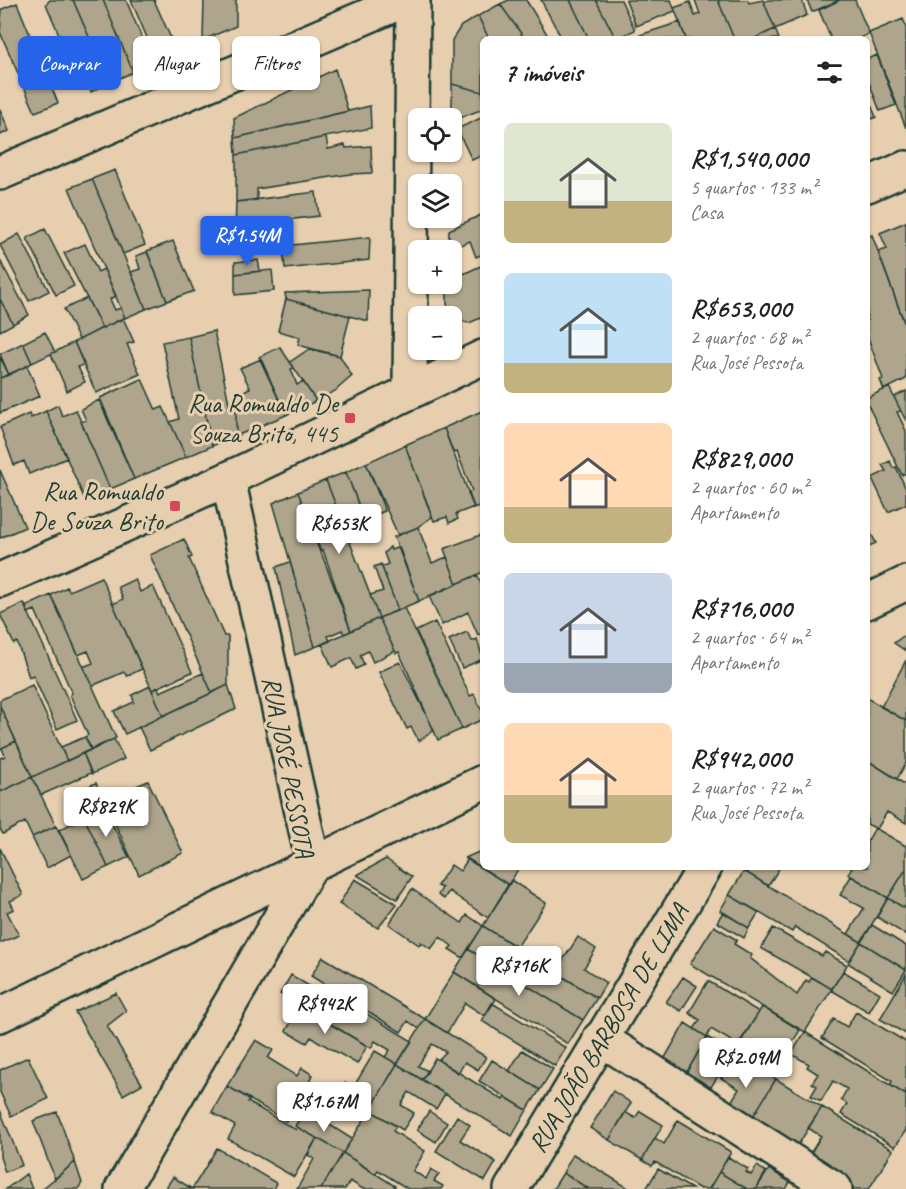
<!DOCTYPE html>
<html lang="pt">
<head>
<meta charset="utf-8">
<style>
	:root { --surface:#fff; --page:#f2f2f2; --text:#222; --muted:#767676; --accent:#2563eb }
	body { margin:0; font-family:Caveat,sans-serif; background:var(--page); color:var(--text); height:100vh; display:flex; flex-direction:column; font-size:22px; white-space:nowrap }
	* { box-sizing:border-box; margin:0 }
	p { font-size:20px; color:var(--muted) }
	.icon { flex:none; width:33px; height:33px; fill:none; stroke:currentColor; stroke-width:2; stroke-linecap:round; stroke-linejoin:round }
	.map { position:relative; flex:1; overflow:hidden }
	.drawer { position:absolute; left:480px; top:36px; width:390px; height:834px; display:flex; flex-direction:column; background:var(--surface); border-radius:9px; box-shadow:0 2px 4px #0004 }
	.drawer>* { flex:none }
	.banner { position:absolute; left:18px; top:36px; width:372px; height:54px; display:flex; gap:12px }
	.buttons { position:absolute; left:408px; top:108px; display:grid; gap:12px }
	.buttons a { display:grid; place-items:center; width:54px; height:54px; border-radius:9px; background:var(--surface); box-shadow:0 2px 4px #0004; font-size:30px }
	.price { position:absolute; translate:-50% -51px; padding:0 14px; border-radius:6px; background:#fff; color:#222; font-size:20px; line-height:39px; filter:drop-shadow(0 2px 3px #0008) }
	.price::after { content:''; position:absolute; left:50%; top:36px; width:18px; height:14px; margin-left:-9px; background:inherit; clip-path:polygon(0 0,100% 0,50% 100%) }
	.price.selected { background:var(--accent); color:#fff }
	ul { padding:0; list-style:none }
	li { display:flex; align-items:center; gap:18px; height:150px; padding:0 24px }
	li span { display:grid; place-items:center; flex:none; width:168px; height:120px; border-radius:9px; color:#555 }
	li>.icon { margin-inline-start:auto }
	span .icon { width:72px; height:72px; fill:#fffc; stroke-width:1 }
	li b { font-size:26px }
	h2 { display:flex; justify-content:space-between; align-items:center; height:72px; padding:0 24px; font-size:26px }
	.pill { padding:0 21px; border-radius:9px; background:var(--surface); box-shadow:0 2px 4px #0004; font-size:21px; line-height:54px }
	.pill.selected { background:var(--accent); color:#fff }
	.map>svg:first-child { display:block }
	.building { fill:#afa58c; stroke:#1f3d34; stroke-width:1.5 }
	.lines { fill:none; stroke-linecap:round; stroke-linejoin:round }
	.minor-casing { stroke:#1f3d34; stroke-width:38 }
	.minor { stroke:#e6ceae; stroke-width:33 }
	.poi-dot { fill:#d1495b; stroke:#e6ceae; stroke-width:2 }
	.labels { text-anchor:middle; stroke-width:6; stroke-linejoin:round; paint-order:stroke }
	.poi-label { font-size:26px; fill:#1f3d34; stroke:#e6ceae; text-anchor:end }
	.street-label { font-size:26px; fill:#1f3d34; stroke:#e6ceae }
</style>
</head>
<body>
<div class="map">
<svg width="906" height="1189" viewBox="0 0 906 1189">
	<rect width="100%" height="100%" fill="#e6ceae"/>
	<filter id="ink" filterUnits="userSpaceOnUse"><feTurbulence type="fractalNoise" baseFrequency=".0167" numOctaves="2"/><feDisplacementMap in="SourceGraphic" scale="12" xChannelSelector="R" yChannelSelector="G"/><feConvolveMatrix kernelMatrix="1 2 1 2 8 2 1 2 1" color-interpolation-filters="sRGB"/></filter>
	<g filter="url(#ink)">
		<path class="building" d="M 50,0 L 73,0 L 109,83 L 91,92 L 79,64 L 73,67 L 46,4 Z
			M 73,0 L 103,0 L 133,72 L 109,83 Z
			M 103,0 L 126,0 L 144,43 L 141,44 L 147,57 L 154,54 L 157,61 L 133,72 Z
			M 131,0 L 154,0 L 177,52 L 157,61 Z
			M 204,0 L 236,0 L 236,26 L 203,40 Z
			M 509,0 L 526,0 L 550,39 L 525,39 L 500,4 Z
			M 541,0 L 570,0 L 589,39 L 562,39 Z
			M 570,0 L 596,0 L 616,39 L 589,39 Z
			M 596,0 L 621,0 L 635,30 L 616,39 Z
			M 626,0 L 671,0 L 675,11 L 636,26 Z
			M 695,0 L 718,0 L 734,39 L 686,39 L 674,8 L 690,2 L 695,16 L 700,14 Z
			M 718,0 L 748,0 L 749,3 L 763,0 L 775,29 L 753,39 L 734,39 Z
			M 768,0 L 802,0 L 807,15 L 775,29 L 764,2 Z
			M 807,0 L 840,0 L 812,12 Z
			M 840,0 L 855,0 L 869,34 L 857,39 L 831,39 L 819,10 Z
			M 17,3 L 58,103 L 35,112 L 0,32 L 2,9 Z
			M 500,4 L 525,39 L 489,39 L 478,16 Z
			M 478,16 L 489,39 L 483,39 L 483,92 L 452,84 L 452,40 L 461,26 Z
			M 903,19 L 906,26 L 906,128 L 869,33 Z
			M 680,22 L 686,39 L 642,39 L 640,35 Z
			M 775,29 L 779,39 L 753,39 Z
			M 877,55 L 896,105 L 880,111 L 867,77 L 867,59 Z
			M 335,69 L 348,111 L 235,138 L 234,118 Z
			M 452,84 L 483,92 L 483,109 L 452,121 Z
			M 867,95 L 876,117 L 867,121 Z
			M 370,106 L 371,128 L 236,155 L 235,138 Z
			M 0,109 L 9,131 L 0,135 Z
			M 483,117 L 483,155 L 472,160 L 457,129 Z
			M 326,137 L 328,149 L 345,145 L 346,148 L 371,146 L 372,173 L 350,174 L 257,189 L 257,200 L 236,202 L 236,155 Z
			M 115,170 L 145,245 L 123,254 L 92,179 Z
			M 92,179 L 146,309 L 125,318 L 69,188 Z
			M 316,192 L 319,216 L 278,221 L 280,242 L 265,244 L 264,233 L 235,236 L 236,202 Z
			M 483,214 L 483,254 L 476,257 L 470,241 L 448,250 L 449,230 Z
			M 906,222 L 906,325 L 905,325 L 878,252 L 887,249 L 880,233 Z
			M 45,229 L 74,286 L 56,295 L 27,238 Z
			M 19,234 L 49,291 L 29,301 L 0,245 Z
			M 872,235 L 906,327 L 906,379 L 884,390 L 880,380 L 883,379 L 867,335 L 867,237 Z
			M 370,237 L 369,260 L 285,269 L 283,246 Z
			M 173,241 L 194,291 L 167,301 L 147,251 Z
			M 85,244 L 98,272 L 104,269 L 116,296 L 110,299 L 115,310 L 121,308 L 125,318 L 102,328 L 64,253 Z
			M 147,252 L 167,301 L 146,309 L 131,272 L 140,269 L 136,256 Z
			M 0,260 L 29,315 L 13,324 L 0,299 Z
			M 258,260 L 260,271 L 235,274 L 235,262 Z
			M 483,265 L 483,317 L 469,323 L 455,320 L 447,304 L 447,284 L 452,284 L 452,279 Z
			M 272,270 L 274,291 L 235,295 L 235,274 Z
			M 369,290 L 368,321 L 286,299 L 285,293 Z
			M 87,298 L 102,328 L 79,340 L 64,309 Z
			M 0,299 L 13,324 L 0,331 Z
			M 286,299 L 350,316 L 340,356 L 298,345 L 300,337 L 278,331 Z
			M 123,318 L 134,342 L 127,344 L 140,374 L 96,393 L 74,342 Z
			M 214,331 L 230,408 L 236,406 L 236,436 L 212,446 L 189,337 Z
			M 45,332 L 55,352 L 32,363 L 23,343 Z
			M 189,337 L 212,446 L 186,457 L 170,422 L 179,419 L 162,342 Z
			M 74,342 L 84,364 L 78,367 L 85,382 L 67,391 L 51,354 Z
			M 23,343 L 32,363 L 9,375 L 0,354 Z
			M 280,347 L 294,368 L 291,369 L 297,385 L 303,381 L 316,401 L 286,415 L 259,357 Z
			M 309,349 L 340,356 L 352,376 L 335,391 L 316,401 L 290,362 Z
			M 0,357 L 9,375 L 0,378 Z
			M 261,359 L 286,415 L 236,436 L 236,395 L 250,388 L 240,368 Z
			M 27,366 L 40,396 L 0,413 L 0,378 Z
			M 142,379 L 156,410 L 163,407 L 186,457 L 134,479 L 100,398 Z
			M 889,387 L 901,411 L 897,412 L 906,431 L 906,473 L 902,475 L 867,403 L 867,398 Z
			M 906,391 L 906,421 L 894,397 Z
			M 99,400 L 134,479 L 110,489 L 81,422 L 86,420 L 81,409 Z
			M 58,405 L 62,416 L 76,410 L 110,489 L 85,500 L 46,411 Z
			M 46,411 L 67,458 L 29,474 L 24,461 L 14,465 L 0,427 L 29,414 L 31,418 Z
			M 482,411 L 483,504 L 474,508 L 468,493 L 472,491 L 457,452 L 453,453 L 444,428 Z
			M 444,428 L 474,507 L 456,514 L 458,519 L 449,523 L 447,517 L 434,521 L 405,445 Z
			M 405,445 L 432,517 L 416,528 L 398,535 L 366,463 Z
			M 890,461 L 893,468 L 896,467 L 906,489 L 906,504 L 888,512 L 872,478 L 886,471 L 882,465 Z
			M 366,463 L 385,511 L 364,519 L 346,472 Z
			M 0,470 L 25,527 L 0,538 Z
			M 346,472 L 367,528 L 347,535 L 326,480 Z
			M 326,480 L 379,618 L 351,631 L 323,550 L 320,552 L 298,492 Z
			M 298,492 L 351,631 L 344,634 L 342,630 L 328,636 L 330,641 L 315,647 L 273,503 Z
			M 867,526 L 876,543 L 867,547 Z
			M 418,527 L 432,563 L 447,557 L 457,584 L 419,601 L 394,537 Z
			M 483,534 L 483,572 L 457,584 L 444,549 Z
			M 184,539 L 192,557 L 189,558 L 224,636 L 228,636 L 228,685 L 212,693 L 150,555 Z
			M 390,547 L 391,550 L 399,547 L 419,601 L 398,610 L 382,567 L 388,564 L 384,553 Z
			M 290,562 L 315,647 L 295,655 L 276,567 Z
			M 381,564 L 398,610 L 379,618 L 370,595 L 383,591 L 374,567 Z
			M 477,575 L 483,588 L 483,633 L 478,635 L 468,612 L 442,625 L 429,596 Z
			M 101,577 L 142,669 L 127,676 L 124,672 L 92,686 L 83,667 L 93,663 L 88,651 L 78,655 L 51,595 L 67,587 L 69,591 Z
			M 135,579 L 140,592 L 153,586 L 192,672 L 152,690 L 113,604 L 123,599 L 118,587 Z
			M 51,595 L 116,738 L 92,750 L 85,737 L 88,735 L 70,695 L 72,693 L 35,610 L 28,613 L 25,607 Z
			M 24,603 L 77,720 L 57,729 L 33,675 L 29,677 L 17,642 L 14,644 L 0,614 Z
			M 404,608 L 462,729 L 438,740 L 399,652 L 396,653 L 379,618 Z
			M 379,618 L 395,651 L 373,662 L 368,651 L 360,655 L 364,665 L 356,669 L 351,658 L 332,667 L 322,644 Z
			M 435,622 L 470,696 L 474,694 L 483,713 L 483,719 L 462,729 L 416,631 Z
			M 467,632 L 472,641 L 477,639 L 483,659 L 462,668 L 449,640 Z
			M 906,634 L 906,651 L 894,643 Z
			M 906,660 L 906,721 L 881,707 Z
			M 400,662 L 434,730 L 419,741 L 411,727 L 407,729 L 379,672 Z
			M 203,673 L 212,693 L 163,716 L 152,690 L 158,688 L 160,692 Z
			M 32,685 L 67,761 L 32,777 L 0,706 L 0,700 Z
			M 228,685 L 236,709 L 150,750 L 139,727 Z
			M 150,686 L 163,716 L 125,734 L 114,711 L 134,702 L 132,695 Z
			M 867,698 L 906,721 L 906,763 L 897,779 L 867,760 Z
			M 0,706 L 16,741 L 0,749 Z
			M 85,737 L 91,750 L 67,761 L 61,747 Z
			M 114,739 L 124,759 L 92,774 L 83,753 Z
			M 16,741 L 32,777 L 0,792 L 0,758 L 5,756 L 2,748 Z
			M 83,753 L 91,773 L 41,795 L 32,777 Z
			M 867,760 L 906,785 L 906,823 L 887,812 L 877,829 L 867,824 Z
			M 32,777 L 56,826 L 32,837 L 25,822 L 3,834 L 0,829 L 0,792 Z
			M 148,781 L 183,853 L 139,875 L 104,800 Z
			M 96,783 L 103,797 L 90,802 L 84,788 Z
			M 104,808 L 129,857 L 108,867 L 84,817 Z
			M 84,817 L 108,867 L 83,879 L 59,830 Z
			M 56,826 L 71,855 L 47,868 L 32,837 Z
			M 875,828 L 906,846 L 906,869 L 888,898 L 848,874 L 852,867 L 867,867 L 867,842 Z
			M 0,848 L 23,895 L 10,901 L 14,909 L 7,912 L 19,935 L 0,943 Z
			M 483,850 L 483,867 L 519,867 L 509,885 L 465,858 Z
			M 386,859 L 412,877 L 397,899 L 357,875 Z
			M 468,859 L 509,885 L 488,918 L 449,891 L 444,899 L 438,895 L 442,888 L 437,886 L 451,865 L 460,871 Z
			M 746,867 L 780,867 L 768,886 L 744,871 Z
			M 906,869 L 906,905 L 904,908 L 888,898 Z
			M 744,871 L 861,942 L 849,961 L 795,927 L 792,932 L 729,895 Z
			M 851,876 L 888,898 L 861,942 L 848,934 L 864,908 L 840,895 Z
			M 355,879 L 397,904 L 378,928 L 339,904 Z
			M 511,880 L 546,903 L 517,947 L 483,926 Z
			M 412,889 L 462,923 L 467,915 L 483,926 L 463,958 L 449,949 L 452,946 L 440,937 L 431,949 L 421,942 L 419,945 L 389,924 Z
			M 729,895 L 759,912 L 749,928 L 720,911 Z
			M 888,898 L 906,909 L 906,935 L 877,917 Z
			M 723,912 L 749,928 L 744,938 L 717,922 Z
			M 872,925 L 906,946 L 906,970 L 861,942 Z
			M 483,926 L 597,998 L 583,1020 L 468,949 Z
			M 714,926 L 737,940 L 734,944 L 752,955 L 750,958 L 797,995 L 806,980 L 809,982 L 812,977 L 832,989 L 805,1032 L 690,964 Z
			M 773,928 L 822,956 L 825,952 L 847,965 L 832,989 L 761,948 Z
			M 578,937 L 596,949 L 584,968 L 606,983 L 597,998 L 555,972 Z
			M 861,942 L 906,970 L 893,991 L 848,963 Z
			M 468,949 L 583,1020 L 568,1044 L 454,972 Z
			M 323,957 L 425,1019 L 419,1029 L 408,1021 L 401,1032 L 311,976 Z
			M 843,971 L 880,993 L 869,1012 L 831,990 Z
			M 454,972 L 496,999 L 485,1016 L 465,1003 L 447,1033 L 425,1019 Z
			M 906,974 L 906,1034 L 880,1019 Z
			M 291,975 L 317,991 L 320,986 L 412,1041 L 397,1064 L 385,1057 L 390,1050 L 375,1041 L 371,1048 L 280,994 Z
			M 683,977 L 697,986 L 681,1011 L 666,1002 Z
			M 708,981 L 759,1012 L 738,1045 L 711,1029 L 707,1037 L 694,1029 L 700,1020 L 689,1013 Z
			M 116,993 L 126,1011 L 107,1026 L 142,1084 L 123,1095 L 75,1012 Z
			M 492,1003 L 566,1048 L 555,1066 L 482,1021 Z
			M 300,1006 L 367,1046 L 357,1064 L 311,1037 L 307,1043 L 286,1031 Z
			M 762,1007 L 800,1030 L 772,1076 L 734,1053 Z
			M 856,1012 L 906,1042 L 906,1095 L 890,1085 L 892,1081 L 822,1038 L 834,1019 L 847,1027 Z
			M 425,1019 L 486,1057 L 478,1070 L 465,1062 L 458,1073 L 438,1060 L 446,1052 L 432,1044 L 418,1066 L 428,1071 L 422,1080 L 397,1064 Z
			M 685,1023 L 707,1037 L 682,1081 L 659,1068 Z
			M 805,1032 L 906,1095 L 906,1130 L 895,1147 L 841,1114 L 847,1104 L 841,1100 L 847,1089 L 833,1081 L 821,1101 L 811,1096 L 817,1086 L 812,1083 L 818,1074 L 807,1067 L 809,1064 L 791,1054 Z
			M 707,1037 L 736,1054 L 721,1078 L 718,1076 L 705,1096 L 681,1082 Z
			M 256,1040 L 273,1050 L 268,1058 L 297,1076 L 302,1068 L 313,1075 L 286,1121 L 227,1086 Z
			M 522,1050 L 553,1069 L 540,1090 L 509,1071 Z
			M 375,1051 L 397,1064 L 370,1110 L 340,1092 L 345,1083 L 353,1088 Z
			M 736,1054 L 776,1079 L 746,1128 L 724,1114 L 739,1089 L 721,1078 Z
			M 28,1057 L 48,1099 L 11,1116 L 0,1092 L 0,1070 Z
			M 435,1058 L 503,1100 L 505,1097 L 527,1110 L 512,1136 L 422,1080 Z
			M 492,1060 L 540,1090 L 527,1110 L 479,1081 Z
			M 397,1064 L 445,1094 L 436,1109 L 409,1092 L 401,1105 L 414,1113 L 403,1130 L 370,1110 Z
			M 776,1079 L 822,1107 L 791,1156 L 746,1128 Z
			M 227,1086 L 250,1099 L 248,1102 L 296,1130 L 297,1127 L 317,1138 L 294,1177 L 228,1139 L 235,1126 L 212,1112 Z
			M 613,1091 L 631,1103 L 609,1140 L 590,1128 Z
			M 822,1107 L 893,1150 L 869,1189 L 843,1189 L 804,1164 L 821,1136 L 808,1128 Z
			M 0,1110 L 22,1165 L 5,1172 L 0,1157 Z
			M 370,1110 L 396,1126 L 393,1131 L 425,1151 L 413,1171 L 426,1179 L 431,1169 L 439,1174 L 434,1181 L 443,1186 L 441,1189 L 408,1189 L 378,1170 L 375,1174 L 343,1153 Z
			M 429,1111 L 447,1123 L 436,1142 L 417,1130 Z
			M 640,1111 L 663,1125 L 642,1160 L 609,1140 L 625,1112 L 635,1118 Z
			M 57,1112 L 75,1162 L 55,1179 L 33,1121 Z
			M 303,1113 L 317,1121 L 319,1118 L 352,1139 L 343,1153 L 295,1126 Z
			M 457,1116 L 470,1125 L 460,1140 L 496,1162 L 485,1181 L 436,1151 Z
			M 678,1120 L 731,1152 L 709,1189 L 700,1189 L 655,1162 L 652,1166 L 642,1160 L 655,1138 L 664,1144 Z
			M 317,1138 L 343,1153 L 321,1189 L 297,1189 L 314,1159 L 308,1155 Z
			M 217,1148 L 276,1183 L 273,1189 L 192,1189 Z
			M 343,1153 L 395,1186 L 394,1189 L 363,1189 L 350,1181 L 345,1189 L 321,1189 Z
			M 573,1154 L 630,1189 L 589,1189 L 563,1173 Z
			M 728,1157 L 748,1169 L 746,1172 L 751,1175 L 757,1166 L 766,1172 L 756,1189 L 747,1189 L 719,1172 Z
			M 75,1162 L 82,1183 L 78,1189 L 42,1189 Z
			M 658,1169 L 692,1189 L 646,1189 Z
			M 769,1169 L 790,1182 L 786,1189 L 756,1189 Z
			M 719,1172 L 747,1189 L 709,1189 Z
			M 563,1173 L 589,1189 L 553,1189 Z
			M 26,1174 L 32,1189 L 6,1189 Z
			M 173,1177 L 192,1189 L 193,1189 L 165,1189 Z"/>
		<g class="lines">
			<defs>
				<g id="minor">
					<path d="M 0,173 L 405,0"/>
					<path d="M 867,185 L 906,168"/>
					<path d="M 410,390 L 413,0"/>
					<path d="M 0,580 L 228,479 L 483,357"/>
					<path d="M 867,602 L 906,583"/>
					<path d="M 0,1015 L 483,782"/>
					<path d="M 600,1038 L 835,1189"/>
					<path d="M 122,1189 L 313,862 L 228,479"/>
					<path id="s1" d="M 511,1189 L 705,867"/>
				</g>
			</defs>
			<use href="#minor" class="minor-casing"/>
			<use href="#minor" class="minor"/>
		</g>
	</g>
	<g class="poi-dot">
		<rect x="344" y="412" width="12" height="12" rx="3"/>
		<rect x="169" y="500" width="12" height="12" rx="3"/>
	</g>
	<g class="labels">
		<g class="poi-label">
			<text x="338" y="412">Rua Romualdo De<tspan x="338" dy="30">Souza Brito, 445</tspan></text>
			<text x="163" y="500">Rua Romualdo<tspan x="163" dy="30">De Souza Brito</tspan></text>
		</g>
		<g class="street-label">
			<text transform="translate(289 767) rotate(79)" y="9">RUA JOSÉ PESSOTA</text>
			<text dy="9" stroke="none"><textPath href="#s1" startOffset="188">RUA JOÃO BARBOSA DE LIMA</textPath></text>
		</g>
	</g>
</svg>
<div class="buttons">
<a><svg class="icon" aria-label="locate" viewBox="0 0 24 24"><circle cx="12" cy="12" r="6"/><path d="M12 2v4M12 18v4M2 12h4M18 12h4"/></svg></a>
<a><svg class="icon" aria-label="layers" viewBox="0 0 24 24"><path d="M12 4l9 5-9 5-9-5zM3 14l9 5 9-5"/></svg></a>
<a>+</a>
<a>−</a>
</div>
<b class="price selected" style="left:247px;top:267px">R$1.54M</b>
<b class="price" style="left:339px;top:555px">R$653K</b>
<b class="price" style="left:106px;top:838px">R$829K</b>
<b class="price" style="left:519px;top:997px">R$716K</b>
<b class="price" style="left:325px;top:1035px">R$942K</b>
<b class="price" style="left:746px;top:1089px">R$2.09M</b>
<b class="price" style="left:324px;top:1133px">R$1.67M</b>
<div class="banner">
<a class="pill selected">Comprar</a>
<a class="pill">Alugar</a>
<a class="pill">Filtros</a>
</div>
<section class="drawer">
<h2>7 imóveis<svg class="icon" aria-label="filters" viewBox="0 0 24 24"><path d="M4 7h16M4 17h16"/><circle cx="9" cy="7" r="2"/><circle cx="15" cy="17" r="2"/></svg></h2>
<ul>
<li><span style="background:linear-gradient(#dfe7d0 65%,#c2b280 0)"><svg class="icon" aria-label="home" viewBox="0 0 24 24"><path d="M3 11l9-7 9 7M6 9v11h12V9"/></svg></span><div><b>R$1,540,000</b><p>5 quartos · 133 m²</p><p>Casa</p></div></li>
<li><span style="background:linear-gradient(#bfe0f5 75%,#c2b280 0)"><svg class="icon" aria-label="home" viewBox="0 0 24 24"><path d="M3 11l9-7 9 7M6 9v11h12V9"/></svg></span><div><b>R$653,000</b><p>2 quartos · 68 m²</p><p>Rua José Pessota</p></div></li>
<li><span style="background:linear-gradient(#ffd9b3 70%,#c2b280 0)"><svg class="icon" aria-label="home" viewBox="0 0 24 24"><path d="M3 11l9-7 9 7M6 9v11h12V9"/></svg></span><div><b>R$829,000</b><p>2 quartos · 60 m²</p><p>Apartamento</p></div></li>
<li><span style="background:linear-gradient(#c9d6e8 75%,#9aa5b1 0)"><svg class="icon" aria-label="home" viewBox="0 0 24 24"><path d="M3 11l9-7 9 7M6 9v11h12V9"/></svg></span><div><b>R$716,000</b><p>2 quartos · 64 m²</p><p>Apartamento</p></div></li>
<li><span style="background:linear-gradient(#ffd9b3 60%,#c2b280 0)"><svg class="icon" aria-label="home" viewBox="0 0 24 24"><path d="M3 11l9-7 9 7M6 9v11h12V9"/></svg></span><div><b>R$942,000</b><p>2 quartos · 72 m²</p><p>Rua José Pessota</p></div></li>
</ul>
</section>
</div>
</body>
</html>
